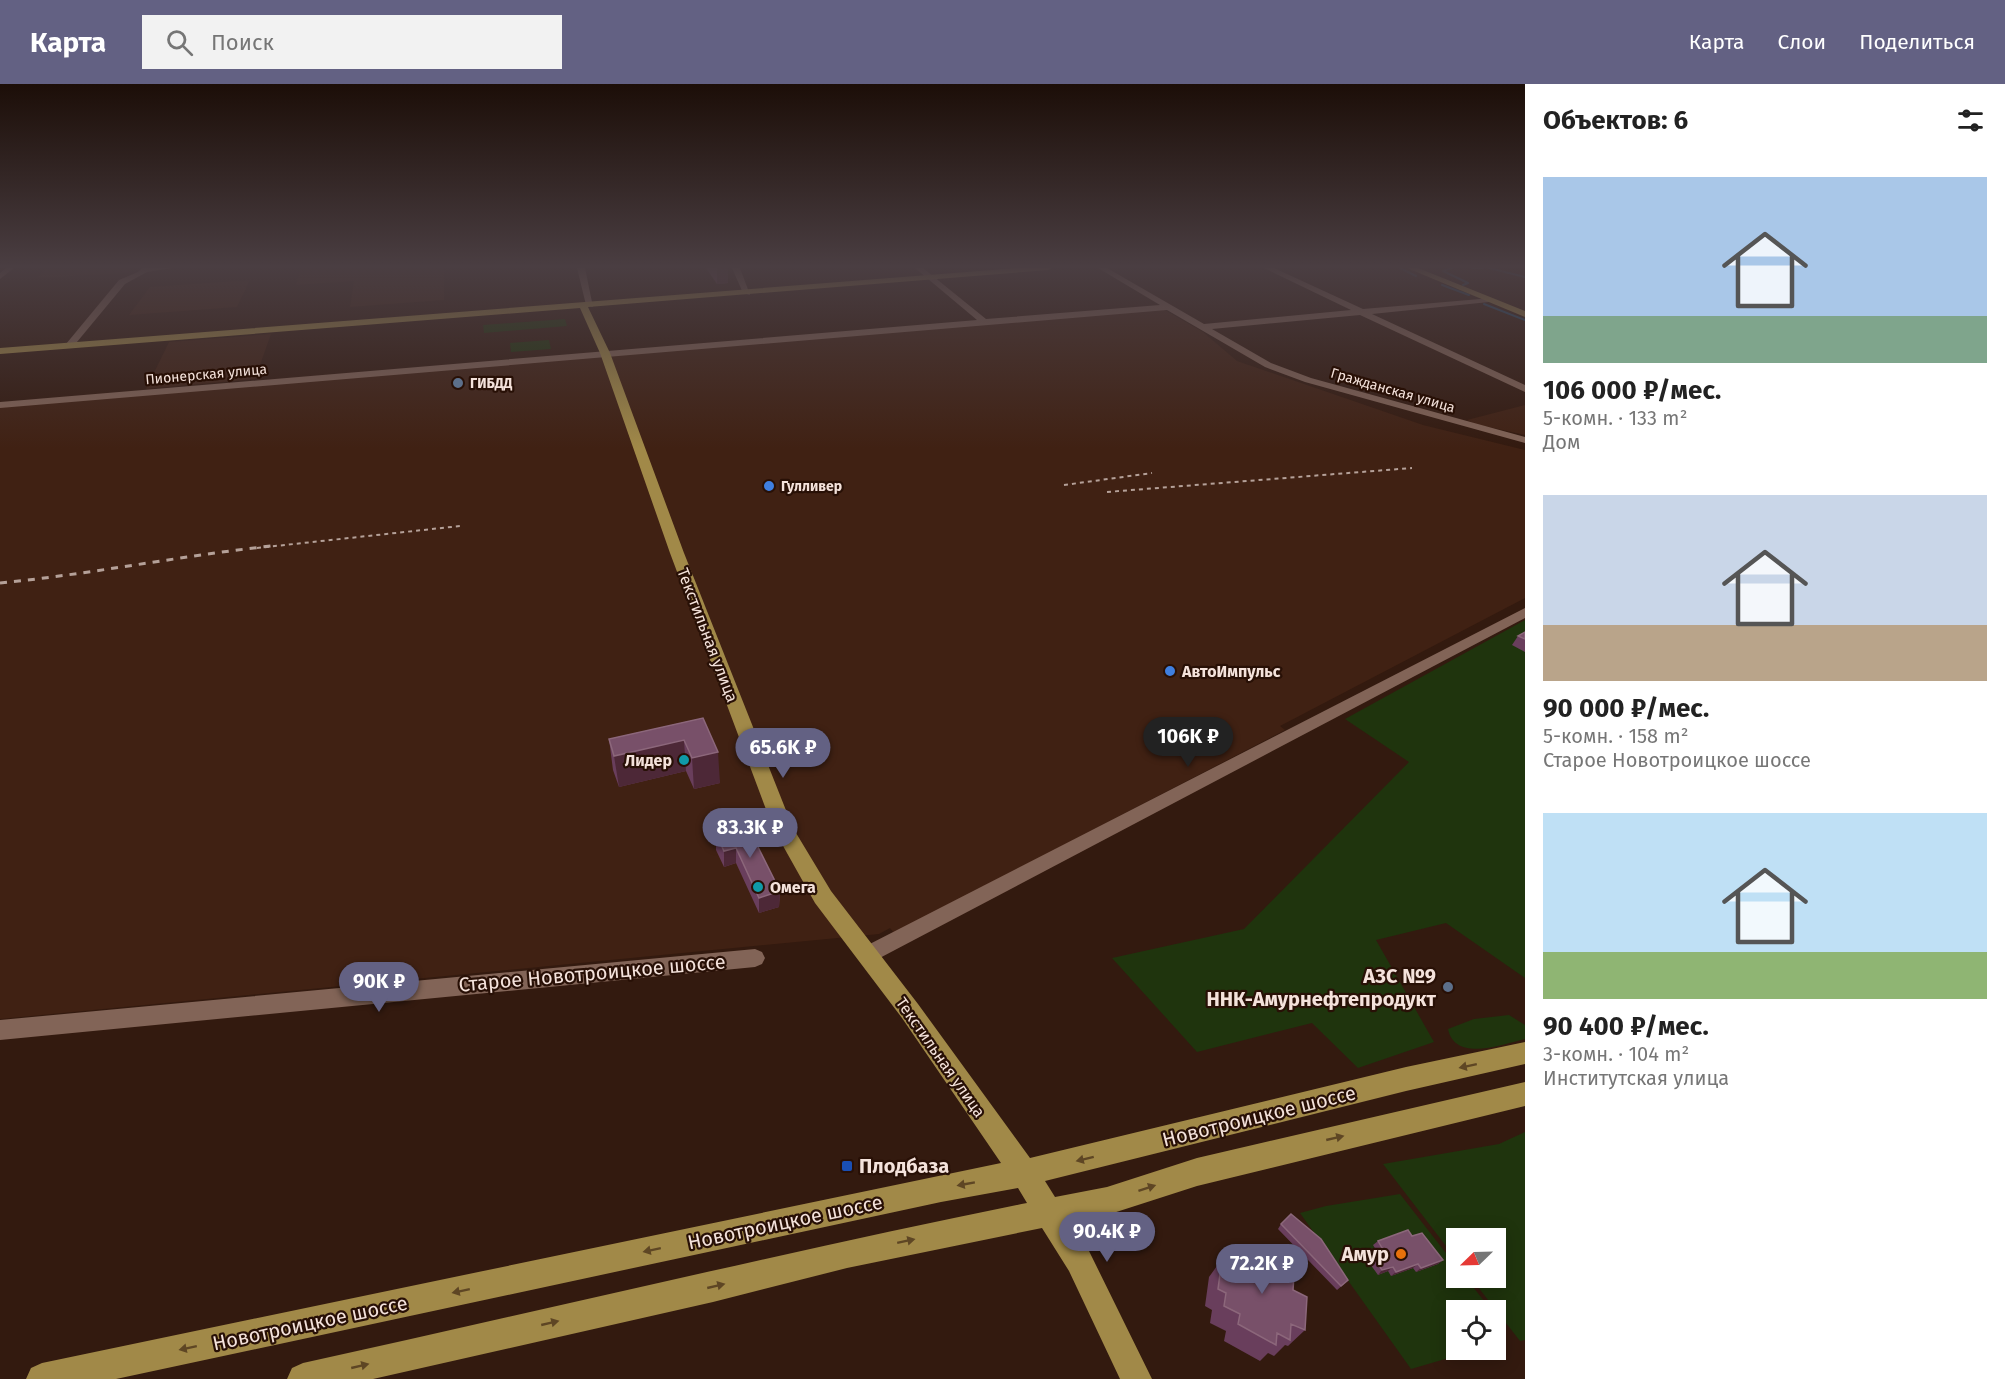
<!DOCTYPE html>
<html lang="ru">
<head>
<meta charset="utf-8">
<style>
	:root { --surface:#fff; --page:#f2f2f2; --text:#222; --muted:#767676; --accent:#636183 }
	body { margin:0; font-family:"Fira Sans",sans-serif; background:var(--page); color:var(--text); height:100vh; display:flex; flex-direction:column; font-size:22px; white-space:nowrap }
	* { box-sizing:border-box; margin:0 }
	p { font-size:20px; color:var(--muted) }
	.icon { flex:none; width:33px; height:33px; fill:none; stroke:currentColor; stroke-width:2; stroke-linecap:round; stroke-linejoin:round }
	.map { position:relative; flex:1; overflow:hidden }
	.sheet { display:flex; flex-direction:column; background:var(--surface); width:480px }
	.sheet>* { flex:none }
	.needle { width:39px; rotate:247deg }
	.controls { position:absolute; left:1446px; top:1144px; display:grid; gap:12px }
	.controls a { display:grid; place-items:center; width:60px; height:60px; border-radius:0px; background:var(--surface); box-shadow:0 3px 15px #0003; font-size:30px }
	.price { position:absolute; translate:-50% -51px; padding:0 14px; border-radius:21px; background:var(--accent); color:#fff; font-size:20px; line-height:39px; filter:drop-shadow(0 2px 3px #0008) }
	.price::after { content:''; position:absolute; left:50%; top:36px; width:18px; height:14px; margin-left:-9px; background:inherit; clip-path:polygon(0 0,100% 0,50% 100%) }
	.price.active { background:#222; color:#fff }
	ul { padding:0; list-style:none }
	li { display:grid; align-content:center; gap:12px; height:318px; padding:0 18px }
	li span { display:grid; place-items:center; height:186px; border-radius:0px; color:#555 }
	li>.icon { margin-inline-start:auto }
	span .icon { width:108px; height:108px; fill:#fffc; stroke-width:1 }
	li b { font-size:26px }
	h2 { display:flex; justify-content:space-between; align-items:center; height:72px; padding:0 18px; font-size:26px }
	header { display:flex; align-items:center; gap:36px; box-sizing:border-box; height:84px; padding:0 30px; background:var(--accent); color:#fff }
	header strong { font-size:28px }
	nav { display:flex; gap:33px; margin-inline-start:auto; font-size:21px }
	.search { width:420px; height:54px; background:var(--page); display:flex; align-items:center; gap:15px; box-sizing:border-box; padding:0 21px; border-radius:0px; color:var(--muted); font-size:22px }
	main { display:flex; flex:1; min-height:0 }
	.map>svg:first-child { display:block }
	.built { fill:#402113 }
	.green { fill:#1f340d }
	.lines { fill:none; stroke-linecap:round; stroke-linejoin:round }
	.stream { stroke:#204e73; stroke-width:2 }
	.minor { fill:#826457; fill-rule:evenodd }
	.major { fill:#a18948; fill-rule:evenodd }
	.rail-far1 { stroke:#b5a199; stroke-width:2; stroke-dasharray:4 4; stroke-linecap:butt }
	.rail { stroke:#b5a199; stroke-width:3; stroke-dasharray:7 7; stroke-linecap:butt }
	.wall { fill:#693e5c }
	.shaded-wall { fill:#4d2837 }
	.building { fill:#785069; stroke:#8c677b; stroke-width:1.5 }
	.oneway { fill:#5e4624 }
	.service-dot { fill:#5c6f8a; stroke:#281006; stroke-width:2 }
	.shop-dot { fill:#3f7fe0; stroke:#281006; stroke-width:2 }
	.culture-dot { fill:#0f9aa8; stroke:#281006; stroke-width:2 }
	.transit-dot { fill:#1a4fb4; stroke:#281006; stroke-width:2 }
	.food-dot { fill:#e8710a; stroke:#281006; stroke-width:2 }
	.labels { text-anchor:middle; stroke-width:4.5; stroke-linejoin:round; paint-order:stroke }
	.far-street-label { font-size:14px; fill:#f4e2db; stroke:#281006 }
	.far-poi-label { font-size:14px; font-weight:bold; fill:#f4e2db; stroke:#281006; text-anchor:start }
	.street-label { font-size:16px; fill:#f4e2db; stroke:#281006 }
	.poi-label { font-size:16px; font-weight:bold; fill:#f4e2db; stroke:#281006; text-anchor:start }
	.near-street-label { font-size:20px; fill:#f4e2db; stroke:#281006 }
	.near-poi-label { font-size:20px; font-weight:bold; fill:#f4e2db; stroke:#281006; text-anchor:end }
</style>
</head>
<body>
<header>
<strong>Карта</strong>
<div class="search"><svg class="icon" aria-label="search" viewBox="0 0 24 24"><circle cx="10" cy="10" r="6"/><path d="M15 15l6 6"/></svg>Поиск</div>
<nav><a>Карта</a><a>Слои</a><a>Поделиться</a></nav>
</header>
<main>
<div class="map">
<svg width="1525" height="1295" viewBox="0 0 1525 1295">
	<rect width="100%" height="100%" fill="#331a0f"/>
	<path class="built" d="M 132,184 L 127,189 L 37,194 L 47,185 Z
		M 301,184 L 444,184 L 444,216 L 350,223 L 354,197 L 296,201 Z
		M 250,196 L 237,223 L 129,231 L 150,203 Z
		M 1163,225 L 1203,248 L 1237,277 L 1423,341 L 1525,366 L 1525,514 L 1280,642 L 1285,646 L 894,849 L 890,844 L 879,850 L 0,935 L 0,321 Z
		M 271,250 L 255,295 L 146,305 L 169,258 Z
		M 1525,321 L 1525,351 L 1475,340 L 1467,336 Z"/>
	<path class="green" d="M 565,235 L 567,242 L 484,249 L 483,241 Z
		M 549,256 L 551,265 L 511,268 L 510,259 Z
		M 1525,536 L 1525,894 L 1446,839 L 1376,856 L 1434,958 L 1358,984 L 1312,939 L 1197,968 L 1112,874 L 1244,845 L 1409,678 L 1345,635 Z
		M 1509,931 L 1525,941 L 1525,955 C 1503,960 1455,979 1448,945 L 1474,935 Z
		M 1525,1048 L 1525,1256 L 1520,1257 L 1471,1194 L 1496,1194 L 1496,1155 L 1456,1155 L 1456,1175 L 1383,1080 L 1499,1060 Z
		M 1400,1110 L 1456,1182 L 1456,1194 L 1466,1194 L 1492,1227 L 1456,1227 L 1456,1266 L 1476,1266 L 1411,1285 L 1300,1129 L 1326,1122 Z"/>
	<g class="lines">
		<path class="stream" d="M 1400,184 L 1416,192
			M 1452,184 L 1443,187 L 1468,199 L 1463,201
			M 1472,184 L 1483,184
			M 1489,184 L 1525,193
			M 1442,201 L 1469,211
			M 1484,220 L 1525,236"/>
		<path class="minor" d="M 6,184 L 14,184 L 0,195 L 0,189 Z
			M 142,184 L 172,184 L 147,188 L 125,200 L 72,264 L 66,264 L 66,260 L 119,196 L 138,188 Z
			M 577,184 L 585,184 L 593,223 L 586,221 Z
			M 732,184 L 740,184 L 750,211 L 743,209 Z
			M 915,184 L 923,184 L 986,235 L 1160,221 L 1098,184 L 1107,184 L 1204,240 L 1351,226 L 1264,184 L 1274,184 L 1363,225 L 1492,214 L 1492,218 L 1489,218 L 1372,230 L 1525,301 L 1525,308 L 1360,231 L 1212,245 L 1271,279 L 1311,294 L 1525,353 L 1525,359 L 1305,298 L 1265,283 L 1167,226 L 0,324 L 0,318 L 977,236 Z
			M 1525,524 L 1525,534 L 874,877 L 867,880 L 860,877 L 857,871 L 860,865 Z
			M 755,865 L 762,868 L 765,874 L 762,880 L 755,883 L 0,956 L 0,936 Z"/>
		<path class="major" d="M 1018,184 L 1052,184 L 1048,186 L 588,223 L 610,269 L 684,469 L 793,744 L 831,807 L 918,920 L 1030,1074 L 1406,983 L 1525,958 L 1525,980 L 1406,1007 L 1045,1097 L 1055,1113 L 1107,1103 L 1197,1074 L 1525,998 L 1525,1022 L 1197,1102 L 1107,1131 L 1071,1138 L 1089,1167 L 1152,1295 L 1120,1295 L 1069,1187 L 1042,1144 L 847,1184 L 713,1218 L 373,1295 L 287,1295 L 292,1284 L 303,1279 C 544,1226 785,1168 1027,1119 L 1018,1104 L 941,1118 L 116,1295 L 26,1295 L 31,1284 L 42,1279 L 1001,1079 L 902,934 L 815,819 L 773,744 L 670,469 L 600,269 L 580,224 L 0,270 L 0,264 Z
			M 1407,184 L 1418,184 L 1525,227 L 1525,233 Z"/>
		<path class="rail-far1" d="M 1064,401 L 1152,389
			M 1107,408 L 1412,384
			M 257,464 L 460,442"/>
		<path class="rail" d="M 0,499 C 91,490 180,472 271,462"/>
	</g>
	<path class="wall" d="M 706,184 L 728,184 L 728,199 L 717,200 Z
		M 1525,548 L 1525,568 L 1512,561 L 1518,552 Z
		M 703,634 L 720,699 L 694,705 L 686,687 L 619,703 L 613,686 L 609,655 Z
		M 747,741 L 780,807 L 779,823 L 759,829 L 736,779 L 724,783 L 716,766 L 716,750 Z
		M 1281,1140 L 1344,1200 L 1337,1206 L 1278,1145 Z
		M 1412,1152 L 1443,1176 L 1438,1180 L 1416,1188 L 1413,1184 L 1391,1192 L 1388,1187 L 1378,1191 L 1365,1173 L 1369,1168 L 1376,1166 L 1373,1161 L 1378,1157 Z
		M 1249,1165 L 1284,1188 L 1293,1206 L 1305,1246 L 1288,1262 L 1285,1261 L 1274,1272 L 1268,1269 L 1260,1277 L 1224,1257 L 1226,1247 L 1210,1239 L 1212,1226 L 1205,1222 L 1209,1193 L 1222,1175 L 1225,1176 L 1233,1166 L 1245,1171 Z"/>
	<path class="shaded-wall" d="M 717,184 L 728,184 L 728,199 L 717,200 Z
		M 684,656 L 686,687 L 619,703 L 614,672 Z
		M 718,668 L 720,699 L 694,705 L 692,674 Z
		M 736,764 L 736,779 L 724,783 L 724,767 Z
		M 780,807 L 779,823 L 759,829 L 759,814 Z
		M 1443,1176 L 1438,1180 L 1416,1188 L 1421,1184 Z
		M 1418,1180 L 1413,1184 L 1391,1192 L 1396,1188 Z
		M 1393,1183 L 1388,1187 L 1378,1191 L 1382,1186 Z"/>
	<path class="building" d="M 1525,548 L 1525,555 L 1518,552 Z
		M 703,634 L 718,668 L 692,674 L 684,656 L 614,672 L 609,655 Z
		M 747,741 L 780,807 L 759,814 L 736,764 L 724,767 L 716,750 Z
		M 1291,1130 L 1321,1155 L 1348,1196 L 1341,1202 L 1281,1140 Z
		M 1408,1146 L 1412,1152 L 1422,1149 L 1443,1176 L 1421,1184 L 1418,1180 L 1396,1188 L 1393,1183 L 1382,1186 L 1369,1168 L 1382,1164 L 1378,1157 Z
		M 1249,1165 L 1285,1181 L 1284,1188 L 1294,1192 L 1293,1206 L 1307,1213 L 1305,1246 L 1291,1240 L 1290,1256 L 1277,1249 L 1276,1261 L 1238,1240 L 1240,1230 L 1224,1222 L 1226,1209 L 1218,1205 L 1222,1175 L 1231,1178 L 1233,1166 L 1248,1172 Z"/>
	<defs><path id="oneway-solid" d="M-6-.8H1V-3.2L6.5 0L1 3.2V.8H-6Z" transform="scale(1.5)"/></defs>
	<g class="oneway">
		<use href="#oneway-solid" transform="translate(1468 982) rotate(168)"/>
		<use href="#oneway-solid" transform="translate(1335 1054) rotate(-13)"/>
		<use href="#oneway-solid" transform="translate(1085 1075) rotate(166)"/>
		<use href="#oneway-solid" transform="translate(966 1100) rotate(170)"/>
		<use href="#oneway-solid" transform="translate(1147 1104) rotate(-18)"/>
		<use href="#oneway-solid" transform="translate(906 1157) rotate(-12)"/>
		<use href="#oneway-solid" transform="translate(652 1166) rotate(168)"/>
		<use href="#oneway-solid" transform="translate(716 1202) rotate(-13)"/>
		<use href="#oneway-solid" transform="translate(461 1207) rotate(168)"/>
		<use href="#oneway-solid" transform="translate(550 1239) rotate(-13)"/>
		<use href="#oneway-solid" transform="translate(188 1264) rotate(168)"/>
		<use href="#oneway-solid" transform="translate(360 1282) rotate(-13)"/>
	</g>
	<linearGradient id="sky" x2="0" y2="1"><stop stop-color="#1c0e08"/><stop offset="0.5" stop-color="#4a3e42"/><stop offset="1" stop-color="#4a3e42" stop-opacity="0"/></linearGradient>
	<rect width="1525" height="365" fill="url(#sky)"/>
	<g class="service-dot">
		<circle cx="458" cy="299" r="6"/>
		<circle cx="1448" cy="903" r="6"/>
	</g>
	<g class="shop-dot">
		<circle cx="769" cy="402" r="6"/>
		<circle cx="1170" cy="587" r="6"/>
	</g>
	<g class="culture-dot">
		<circle cx="684" cy="676" r="6"/>
		<circle cx="758" cy="803" r="6"/>
	</g>
	<rect class="transit-dot" x="841" y="1076" width="12" height="12" rx="3"/>
	<circle class="food-dot" cx="1401" cy="1170" r="6"/>
	<g class="labels">
		<g class="far-street-label">
			<text transform="translate(206 290) rotate(-5)" y="5">Пионерская улица</text>
			<text transform="translate(1393 306) rotate(16)" y="5">Гражданская улица</text>
		</g>
		<g class="far-poi-label">
			<text x="470" y="304">ГИБДД</text>
			<text x="781" y="407">Гулливер</text>
		</g>
		<g class="street-label">
			<text transform="translate(708 551) rotate(69)" y="6">Текстильная улица</text>
			<text transform="translate(941 973) rotate(55)" y="6">Текстильная улица</text>
		</g>
		<g class="poi-label">
			<text x="1182" y="593">АвтоИмпульс</text>
			<text x="672" y="682" text-anchor="end">Лидер</text>
			<text x="770" y="809">Омега</text>
		</g>
		<g class="near-street-label">
			<text transform="translate(592 889) rotate(-5)" y="7">Старое Новотроицкое шоссе</text>
			<text transform="translate(1259 1032) rotate(-14)" y="7">Новотроицкое шоссе</text>
			<text transform="translate(785 1138) rotate(-12)" y="7">Новотроицкое шоссе</text>
			<text transform="translate(310 1239) rotate(-12)" y="7">Новотроицкое шоссе</text>
		</g>
		<g class="near-poi-label">
			<text x="1436" y="899">АЗС №9<tspan x="1436" dy="23">ННК-Амурнефтепродукт</tspan></text>
			<text x="859" y="1089" text-anchor="start">Плодбаза</text>
			<text x="1389" y="1177">Амур</text>
		</g>
	</g>
</svg>
<div class="controls">
<a><svg class="needle" viewBox="-14 -14 28 28"><path d="M0-13l5 13h-10z" fill="#e53935"/><path d="M0 13l5-13h-10z" fill="#767676"/></svg></a>
<a><svg class="icon" aria-label="locate" viewBox="0 0 24 24"><circle cx="12" cy="12" r="6"/><path d="M12 2v4M12 18v4M2 12h4M18 12h4"/></svg></a>
</div>
<b class="price active" style="left:1188px;top:684px">106K ₽</b>
<b class="price" style="left:783px;top:695px">65.6K ₽</b>
<b class="price" style="left:750px;top:775px">83.3K ₽</b>
<b class="price" style="left:379px;top:929px">90K ₽</b>
<b class="price" style="left:1107px;top:1179px">90.4K ₽</b>
<b class="price" style="left:1262px;top:1211px">72.2K ₽</b>
</div>
<section class="sheet">
<h2>Объектов: 6<svg class="icon" aria-label="filters" viewBox="0 0 24 24"><path d="M4 7h16M4 17h16"/><circle cx="9" cy="7" r="2"/><circle cx="15" cy="17" r="2"/></svg></h2>
<ul>
<li><span style="background:linear-gradient(#a9c7e8 75%,#7fa58c 0)"><svg class="icon" aria-label="home" viewBox="0 0 24 24"><path d="M3 11l9-7 9 7M6 9v11h12V9"/></svg></span><div><b>106 000 ₽/мес.</b><p>5-комн. · 133 m²</p><p>Дом</p></div></li>
<li><span style="background:linear-gradient(#c9d6e8 70%,#b9a48a 0)"><svg class="icon" aria-label="home" viewBox="0 0 24 24"><path d="M3 11l9-7 9 7M6 9v11h12V9"/></svg></span><div><b>90 000 ₽/мес.</b><p>5-комн. · 158 m²</p><p>Старое Новотроицкое шоссе</p></div></li>
<li><span style="background:linear-gradient(#bfe0f5 75%,#8fb573 0)"><svg class="icon" aria-label="home" viewBox="0 0 24 24"><path d="M3 11l9-7 9 7M6 9v11h12V9"/></svg></span><div><b>90 400 ₽/мес.</b><p>3-комн. · 104 m²</p><p>Институтская улица</p></div></li>
</ul>
</section>
</main>
</body>
</html>
